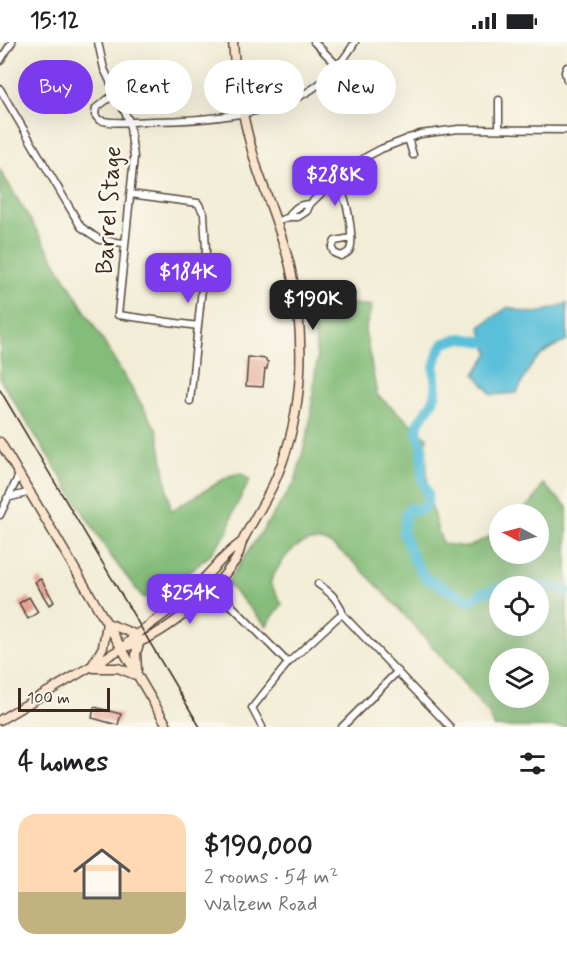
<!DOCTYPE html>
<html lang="en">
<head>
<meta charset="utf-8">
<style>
	:root { --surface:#fff; --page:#f6f6f6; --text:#202124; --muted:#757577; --line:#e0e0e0; --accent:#7c3aed }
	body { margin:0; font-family:Mynerve,sans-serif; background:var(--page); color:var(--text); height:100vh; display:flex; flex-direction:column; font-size:22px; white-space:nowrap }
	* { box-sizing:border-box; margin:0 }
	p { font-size:20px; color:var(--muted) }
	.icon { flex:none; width:33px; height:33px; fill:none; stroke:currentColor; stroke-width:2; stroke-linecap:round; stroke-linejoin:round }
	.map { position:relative; height:685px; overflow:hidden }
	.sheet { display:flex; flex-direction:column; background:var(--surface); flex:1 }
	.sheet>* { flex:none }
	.guide { position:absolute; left:18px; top:18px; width:531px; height:54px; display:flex; gap:12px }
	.needle { width:39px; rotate:277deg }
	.fabs { position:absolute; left:489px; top:462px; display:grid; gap:12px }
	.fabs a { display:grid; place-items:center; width:60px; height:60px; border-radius:50%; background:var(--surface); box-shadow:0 6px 24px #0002; font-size:30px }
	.scale { position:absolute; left:18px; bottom:15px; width:92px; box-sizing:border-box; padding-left:6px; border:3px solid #3b2a1e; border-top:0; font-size:16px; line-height:21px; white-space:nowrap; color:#3b2a1e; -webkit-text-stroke:4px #fbf7ec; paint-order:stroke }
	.price { position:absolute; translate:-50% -51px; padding:0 14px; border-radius:12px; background:var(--accent); color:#fff; font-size:20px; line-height:39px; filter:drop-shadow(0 2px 3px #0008) }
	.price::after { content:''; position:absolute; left:50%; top:36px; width:18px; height:14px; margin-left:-9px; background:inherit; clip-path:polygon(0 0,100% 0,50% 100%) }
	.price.current { background:#222; color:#fff }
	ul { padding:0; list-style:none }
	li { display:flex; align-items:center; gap:18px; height:150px; padding:0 18px }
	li+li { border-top:2px solid var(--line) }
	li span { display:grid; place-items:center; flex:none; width:168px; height:120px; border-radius:18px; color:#555 }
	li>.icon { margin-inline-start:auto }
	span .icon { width:72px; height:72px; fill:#fffc; stroke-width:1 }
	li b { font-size:26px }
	h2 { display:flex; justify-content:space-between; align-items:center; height:72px; padding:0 18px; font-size:26px }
	.tag { padding:0 21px; border-radius:27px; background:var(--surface); box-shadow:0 6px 24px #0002; font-size:21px; line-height:54px }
	.tag.current { background:var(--accent); color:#fff }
	.status { display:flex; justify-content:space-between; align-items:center; height:42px; padding:0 30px; background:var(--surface); direction:ltr }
	.status svg { height:16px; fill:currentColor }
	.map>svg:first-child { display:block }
	.forest { fill:#84bc79; stroke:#60734c; stroke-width:1.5; fill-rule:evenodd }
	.water { fill:#5abfd9; stroke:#4a747c; stroke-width:1.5 }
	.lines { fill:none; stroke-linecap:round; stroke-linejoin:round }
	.river { stroke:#5abfd9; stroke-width:10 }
	.building { fill:#e4a294 }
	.minor-casing { stroke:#56473a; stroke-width:9 }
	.secondary-casing { stroke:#56473a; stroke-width:11 }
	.minor { stroke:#fff; stroke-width:6 }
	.secondary { stroke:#fce5cf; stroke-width:8 }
	.rail { stroke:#3b2a1e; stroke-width:1.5 }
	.labels { text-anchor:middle; stroke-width:5; stroke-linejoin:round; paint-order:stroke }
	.street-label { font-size:24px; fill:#3b2a1e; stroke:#fbf7ec }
</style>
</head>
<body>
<div class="status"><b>15:12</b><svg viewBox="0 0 49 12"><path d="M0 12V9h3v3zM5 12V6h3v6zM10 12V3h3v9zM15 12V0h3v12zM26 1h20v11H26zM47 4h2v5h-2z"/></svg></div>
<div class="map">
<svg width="567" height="685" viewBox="0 0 567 685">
	<rect width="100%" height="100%" fill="#fbf7ec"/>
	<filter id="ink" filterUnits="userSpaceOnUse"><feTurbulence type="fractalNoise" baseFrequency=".0167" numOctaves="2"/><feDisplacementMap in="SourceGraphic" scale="12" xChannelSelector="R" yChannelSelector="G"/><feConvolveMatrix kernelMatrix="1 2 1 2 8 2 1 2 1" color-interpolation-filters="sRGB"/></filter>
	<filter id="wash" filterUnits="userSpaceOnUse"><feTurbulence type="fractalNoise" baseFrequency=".008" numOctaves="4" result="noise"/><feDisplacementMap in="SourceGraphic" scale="24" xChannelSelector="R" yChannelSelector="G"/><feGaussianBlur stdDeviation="1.35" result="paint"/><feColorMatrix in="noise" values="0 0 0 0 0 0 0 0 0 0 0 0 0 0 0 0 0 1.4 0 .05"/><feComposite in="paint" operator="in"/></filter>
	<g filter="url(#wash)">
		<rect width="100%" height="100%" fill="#f2edd6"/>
		<path class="forest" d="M 0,128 L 158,390 L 171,469 L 229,434 L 240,431 L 250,438 L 234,468 L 227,491 L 209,514 L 165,550 L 143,556 L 110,513 L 0,337 Z
			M 312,258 L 372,264 L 365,288 L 377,353 L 427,395 C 425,431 429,468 443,502 L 468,505 L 499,490 L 500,512 L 538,512 L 538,472 L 518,472 L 533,459 L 543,442 L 567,465 L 567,685 L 494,685 L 489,672 C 465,643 351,503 322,499 C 295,495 280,519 270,541 L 282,562 L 266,584 L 227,541 L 295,440 L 309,386 L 317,317 ZM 500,544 L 538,544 L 538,584 L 500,584 ZM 500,616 L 538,616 L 538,656 L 500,656 Z"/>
		<path class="water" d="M 567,261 L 567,299 C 536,310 530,323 517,351 L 492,353 L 475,332 L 489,311 L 480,285 L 508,265 C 534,275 543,271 567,261 Z"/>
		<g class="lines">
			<path class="river" d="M 498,297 L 485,300 L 462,296 L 444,301 L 438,311 L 434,325 L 436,350 L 433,359 L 418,381 L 417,390 L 422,402 L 422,437 L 428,452 L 427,461 L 423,467 L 417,469 L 411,466 L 406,470 L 403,491 L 415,520 L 425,536 L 470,559 L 481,551 L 500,546
				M 505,544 C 524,539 547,545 567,549"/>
		</g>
		<g id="blocks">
			<path class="building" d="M 248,315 L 266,317 L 266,319 L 268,320 L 267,327 L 265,327 L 263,345 L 246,344 Z
				M 41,537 L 54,560 L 49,563 L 35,540 Z
				M 29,555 L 38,570 L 28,577 L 19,561 Z
				M 94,665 L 121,672 L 118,683 L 92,676 Z"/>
		</g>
	</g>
	<g filter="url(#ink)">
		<use href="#blocks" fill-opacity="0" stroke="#56473a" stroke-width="1.5"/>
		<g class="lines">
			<defs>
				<path id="minor" d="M 98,0 L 104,27 L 129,79 L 134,115 L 118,273 L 198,284
					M 314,0 L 339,25
					M 0,19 L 12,0
					M 567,25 L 565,30 L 567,38
					M 0,47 L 81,185 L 100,198 L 124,201
					M 116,51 L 96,66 L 95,73 L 99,78 C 116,83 136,79 154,79 C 183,79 210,77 240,72 C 293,63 326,48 355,0
					M 499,87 L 499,58
					M 408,96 L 413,113
					M 333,140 C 337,145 342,151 344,156 C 348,164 355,203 349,209 C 348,211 343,213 341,214 L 334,211 L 332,206 L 335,199 L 351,196
					M 130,152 L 198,161 L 204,172 L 206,208 L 190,359
					M 289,175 C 294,166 299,162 310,162
					M 276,180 L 289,175 L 298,175 L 307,169 L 310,162 L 333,140 L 366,115 L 381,107 L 420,92 L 459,87 L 567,88
					M 7,456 L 31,450
					M 0,473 L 19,433
					M 217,541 L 231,562
					M 318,542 C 331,551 339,558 343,573 L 450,685
					M 203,555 L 216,555 L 233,565 L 288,621
					M 262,685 L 252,666 L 288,621 L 339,574 L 343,573
					M 342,685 L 398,629"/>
				<path id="secondary" d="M 0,400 L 168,685
					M 107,581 L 134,592
					M 123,606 C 140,586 165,574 185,556 C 205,538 220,515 242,500
					M 93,622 L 103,605 L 107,581
					M 94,626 L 118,626 L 138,634
					M 137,628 L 136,611 L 139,602
					M 0,678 L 122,606 C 163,596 211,553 235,519 C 240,512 240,504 243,498 C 254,476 268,456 277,434 C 305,367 306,293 290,224 C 282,192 269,160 258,129 C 245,87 236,44 233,0"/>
			</defs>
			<use href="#minor" class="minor-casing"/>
			<use href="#secondary" class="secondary-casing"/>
			<use href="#minor" class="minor"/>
			<use href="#secondary" class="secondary"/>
			<path class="rail" d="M 0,348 L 200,685"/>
		</g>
	</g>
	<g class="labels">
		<g class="street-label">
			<text transform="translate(108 168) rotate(-86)" y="8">Barrel Stage</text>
		</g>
	</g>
</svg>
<div class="fabs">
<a><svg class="needle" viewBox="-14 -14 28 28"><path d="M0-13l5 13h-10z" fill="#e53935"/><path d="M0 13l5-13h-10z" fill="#757577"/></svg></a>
<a><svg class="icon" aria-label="locate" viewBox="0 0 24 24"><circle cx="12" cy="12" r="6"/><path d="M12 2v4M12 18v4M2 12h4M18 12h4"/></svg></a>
<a><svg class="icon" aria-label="layers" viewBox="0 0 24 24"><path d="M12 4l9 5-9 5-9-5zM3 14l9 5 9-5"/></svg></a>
</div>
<div class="scale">100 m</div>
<b class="price" style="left:335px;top:165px">$288K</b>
<b class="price" style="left:188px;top:262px">$184K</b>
<b class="price current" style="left:313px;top:289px">$190K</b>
<b class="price" style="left:190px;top:583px">$254K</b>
<div class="guide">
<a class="tag current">Buy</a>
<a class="tag">Rent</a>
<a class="tag">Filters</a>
<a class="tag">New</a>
</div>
</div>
<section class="sheet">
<h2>4 homes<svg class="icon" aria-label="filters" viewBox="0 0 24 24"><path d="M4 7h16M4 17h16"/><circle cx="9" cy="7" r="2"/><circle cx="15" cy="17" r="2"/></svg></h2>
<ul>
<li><span style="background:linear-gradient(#ffd9b3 65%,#c2b280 0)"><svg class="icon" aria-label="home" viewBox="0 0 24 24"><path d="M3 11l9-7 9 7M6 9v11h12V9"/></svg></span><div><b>$190,000</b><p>2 rooms · 54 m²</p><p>Walzem Road</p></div></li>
</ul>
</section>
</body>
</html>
